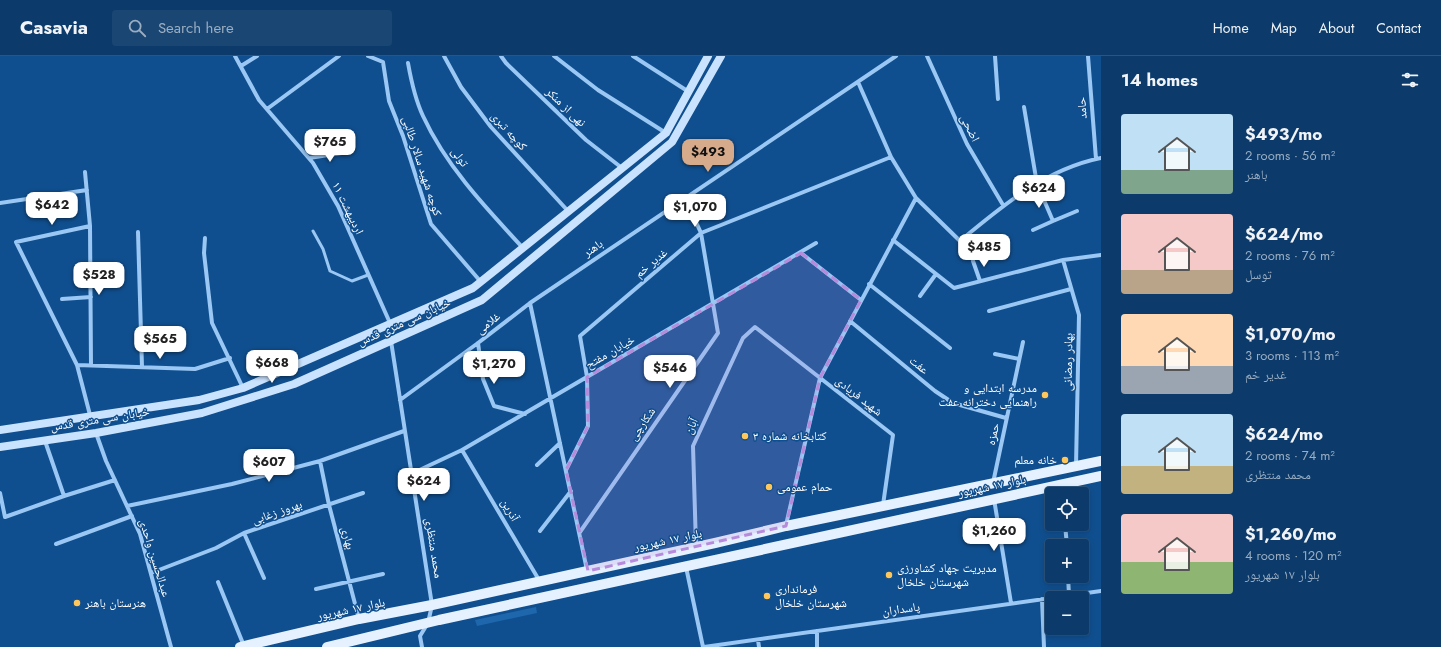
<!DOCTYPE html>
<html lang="en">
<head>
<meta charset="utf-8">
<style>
	:root { --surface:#0c3b6b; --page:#1a4673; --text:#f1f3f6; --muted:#9aadc1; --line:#2c557e; --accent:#d6ab8b }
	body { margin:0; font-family:Jost,"Noto Naskh Arabic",sans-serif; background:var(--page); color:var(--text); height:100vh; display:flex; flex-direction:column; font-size:15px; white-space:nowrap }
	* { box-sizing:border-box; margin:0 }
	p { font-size:13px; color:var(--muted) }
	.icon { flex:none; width:22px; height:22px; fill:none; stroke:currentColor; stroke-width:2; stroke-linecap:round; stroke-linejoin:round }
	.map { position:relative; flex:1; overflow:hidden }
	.panel { display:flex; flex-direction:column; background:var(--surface); width:340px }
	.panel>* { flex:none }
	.fabs { position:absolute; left:1045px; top:431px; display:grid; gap:8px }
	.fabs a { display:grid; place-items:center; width:44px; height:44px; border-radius:4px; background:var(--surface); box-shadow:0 2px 6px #0003,0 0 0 1px var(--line); font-size:20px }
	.price { position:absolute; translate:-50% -34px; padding:0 9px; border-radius:8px; background:#fff; color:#222; font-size:13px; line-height:26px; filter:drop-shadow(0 1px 2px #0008) }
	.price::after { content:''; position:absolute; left:50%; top:24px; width:12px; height:9px; margin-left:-6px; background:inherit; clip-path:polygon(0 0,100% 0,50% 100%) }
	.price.current { background:var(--accent); color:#111 }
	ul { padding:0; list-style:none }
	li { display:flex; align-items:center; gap:12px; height:100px; padding:0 20px }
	li span { display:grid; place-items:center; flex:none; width:112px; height:80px; border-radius:4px; color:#555 }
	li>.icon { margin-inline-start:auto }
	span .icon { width:48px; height:48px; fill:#fffc; stroke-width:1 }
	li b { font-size:17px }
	h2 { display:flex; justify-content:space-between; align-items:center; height:48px; padding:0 20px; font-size:17px }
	header { display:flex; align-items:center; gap:24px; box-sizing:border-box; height:56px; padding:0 20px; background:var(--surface); border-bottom:1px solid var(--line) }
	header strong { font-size:19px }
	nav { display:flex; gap:22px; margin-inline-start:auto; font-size:14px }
	.search { width:280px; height:36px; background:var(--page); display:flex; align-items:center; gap:10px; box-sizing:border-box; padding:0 14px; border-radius:4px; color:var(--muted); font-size:15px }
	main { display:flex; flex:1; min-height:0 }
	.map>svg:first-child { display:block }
	.green { fill:#1e67ad }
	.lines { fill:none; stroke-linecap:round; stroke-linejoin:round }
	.service { stroke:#9ac7f3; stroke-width:3 }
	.minor { stroke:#9ac7f3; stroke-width:4 }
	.secondary { stroke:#c9e2fd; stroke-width:8 }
	.primary { stroke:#e5f1ff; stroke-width:10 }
	.marked { fill:#b68bdc; fill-opacity:0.2; stroke:#b68bdc; stroke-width:3; stroke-dasharray:8 5; stroke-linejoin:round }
	.poi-dot { fill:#ffc65b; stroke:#104f8f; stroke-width:1.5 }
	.labels { text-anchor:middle; stroke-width:3; stroke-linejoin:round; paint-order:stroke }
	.street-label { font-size:12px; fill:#fff; stroke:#104f8f }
	.poi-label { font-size:12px; fill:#fff; stroke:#104f8f; text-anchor:start }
</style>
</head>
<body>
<header>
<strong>Casavia</strong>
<div class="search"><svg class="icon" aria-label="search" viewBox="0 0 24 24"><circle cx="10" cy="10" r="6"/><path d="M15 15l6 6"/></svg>Search here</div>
<nav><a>Home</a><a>Map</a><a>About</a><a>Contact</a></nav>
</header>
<main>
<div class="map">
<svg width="1101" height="591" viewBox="0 0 1101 591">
	<rect width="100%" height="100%" fill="#104f8f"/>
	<path class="green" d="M 536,551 L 537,557 L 477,570 L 475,564 Z"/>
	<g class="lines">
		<path class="service" d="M 313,175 L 323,193 L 330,215 L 352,225 L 368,219"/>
		<path class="minor" d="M 235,0 L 259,44 L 313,107 L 338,150 L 390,267
			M 368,0 L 383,6 L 389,45 L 403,80 L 431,168 L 481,226
			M 444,0 L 461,31 L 491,71 L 568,155
			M 501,0 L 506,7 L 586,84 L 622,112
			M 554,0 L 598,34 L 666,77
			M 633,0 L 689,36
			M 927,0 L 967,88 L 1003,149
			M 995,0 L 998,43
			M 1088,0 L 1096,103
			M 408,7 C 411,24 415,43 423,60 C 446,110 486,152 523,192
			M 241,10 L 257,0
			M 858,26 L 891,101 L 916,142 L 960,185 C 1002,150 1046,113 1101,102
			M 1024,51 L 1037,128 L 1053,165 L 1033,174
			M 267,53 L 339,0
			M 309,102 L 348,96
			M 85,116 L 90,170 L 91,309
			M 0,147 L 87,134
			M 1053,165 L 1077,155
			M 138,176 L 142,311
			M 205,182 L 204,197 L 212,267 L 243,332
			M 893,184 L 954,232 L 1063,204 L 1101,199
			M 801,197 L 861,244
			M 1063,204 L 1079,259 L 1076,410
			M 973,205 L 980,225
			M 869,228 L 950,292
			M 920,240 L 936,218
			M 62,243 L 91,241
			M 530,247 L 587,514
			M 989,255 L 1071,233
			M 850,265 L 935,335 L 953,347 L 1006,362
			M 391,285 L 432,549 L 428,567 L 420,580 L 422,591
			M 478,287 L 483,323 L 494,350 L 525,358
			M 995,298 L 1019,303
			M 77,309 L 195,313 L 230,302
			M 400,344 L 478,287 L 530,247 L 896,0
			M 90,359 L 77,309 L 16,186 L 90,170
			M 96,377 L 106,405 L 140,478 L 171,591
			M 45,385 L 64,440
			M 462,394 L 539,524
			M 320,405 L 329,449 L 359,563
			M 537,409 L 560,387
			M 566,414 L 588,370 L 587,321 L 580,280 L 701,177 L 891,101
			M 411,418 L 462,394 L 816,187
			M 993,427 L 1023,286
			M 1063,428 L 1064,438
			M 0,437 L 5,461 L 64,440 L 115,424
			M 994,443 L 1011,547
			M 127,450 L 232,428 L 320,405 L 404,375
			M 1065,468 L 1067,490
			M 786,469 L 820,322 L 916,142
			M 540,475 L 571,435
			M 580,476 L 718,277 L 701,177 L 685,142
			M 56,488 L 132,460
			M 696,490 L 693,390 L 743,282 L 755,271 L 893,379 L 883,449
			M 686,511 L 703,591
			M 151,517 L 216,492 L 244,477
			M 1068,520 L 1069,539
			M 264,522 L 244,477 L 363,437
			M 218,526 L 244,590
			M 316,533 L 383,518
			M 1042,543 L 1044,591
			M 817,575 L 817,591
			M 758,584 L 759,591
			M 704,591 L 1101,535"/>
		<path class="secondary" d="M 0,374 L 199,344 L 243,332 L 473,232 L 666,77 L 708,0
			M 0,391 L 96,377 L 202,357 L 294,328 L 482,244 L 672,86 L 721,0"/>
		<path class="primary" d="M 240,591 L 359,563 L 432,549 L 715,487 L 786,470 L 1101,405
			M 327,591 L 439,564 L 1101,420"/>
	</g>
	<path class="marked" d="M 801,197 L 861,244 L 820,322 L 786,470 L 588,515 L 566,414 L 588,370 L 587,321 Z"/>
	<g class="poi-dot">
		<circle cx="1045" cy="339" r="4"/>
		<circle cx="745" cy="380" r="4"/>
		<circle cx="1065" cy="404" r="4"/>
		<circle cx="769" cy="431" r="4"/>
		<circle cx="889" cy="519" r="4"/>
		<circle cx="767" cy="540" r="4"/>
		<circle cx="77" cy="547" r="4"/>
	</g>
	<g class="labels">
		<g class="street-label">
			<text transform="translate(566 51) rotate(44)" y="4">نهی از منکر</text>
			<text transform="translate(1082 52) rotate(-94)" y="4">حامد</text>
			<text transform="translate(970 72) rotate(63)" y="4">اضحی</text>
			<text transform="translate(509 75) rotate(48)" y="4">کوچه تبری</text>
			<text transform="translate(460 101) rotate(55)" y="4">تولی</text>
			<text transform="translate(422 110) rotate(72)" y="4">کوچه شهید سالار طالبی</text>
			<text transform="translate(348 152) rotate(64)" y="4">۱۱ اردیبهشت</text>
			<text transform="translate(593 192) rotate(-34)" y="4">باهنر</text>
			<text transform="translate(651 207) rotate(-40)" y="4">غدیر خم</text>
			<text transform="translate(404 266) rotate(-24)" y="4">خیابان سی متری قدس</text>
			<text transform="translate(488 267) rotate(-38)" y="4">غلامی</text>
			<text transform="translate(610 296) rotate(-30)" y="4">خیابان مفتح</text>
			<text transform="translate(1068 306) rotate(-89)" y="4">بهادر رمضانی</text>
			<text transform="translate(919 309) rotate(39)" y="4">عفت</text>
			<text transform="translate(859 340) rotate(38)" y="4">شهید فریادی</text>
			<text transform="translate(100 363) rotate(-9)" y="4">خیابان سی متری قدس</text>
			<text transform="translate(642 368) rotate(-55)" y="4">شکارچی</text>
			<text transform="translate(691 370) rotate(-65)" y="4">آبان</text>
			<text transform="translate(993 378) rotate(-78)" y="4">حمزه</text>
			<text transform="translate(992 430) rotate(-12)" y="4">بلوار ١٧ شهریور</text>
			<text transform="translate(510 454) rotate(60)" y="4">آذرین</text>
			<text transform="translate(277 456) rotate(-19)" y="4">بهروز زغابی</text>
			<text transform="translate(348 482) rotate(76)" y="4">بهاری</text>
			<text transform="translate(668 484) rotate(-12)" y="4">بلوار ١٧ شهریور</text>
			<text transform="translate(434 492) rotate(81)" y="4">محمد منتظری</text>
			<text transform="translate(155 502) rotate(73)" y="4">عبدالحسین واحدی</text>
			<text transform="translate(351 553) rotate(-12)" y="4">بلوار ١٧ شهریور</text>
			<text transform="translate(901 553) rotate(-8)" y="4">پاسداران</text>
		</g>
		<g class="poi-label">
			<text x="1037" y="336" text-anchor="end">مدرسه ابتدایی و<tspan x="1037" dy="14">راهنمایی دخترانه عفت</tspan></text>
			<text x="753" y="384">کتابخانه شماره ۳</text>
			<text x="1057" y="408" text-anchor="end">خانه معلم</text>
			<text x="777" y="435">حمام عمومی</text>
			<text x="897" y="516">مدیریت جهاد کشاورزی<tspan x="897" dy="14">شهرستان خلخال</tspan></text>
			<text x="775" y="537">فرمانداری<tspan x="775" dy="14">شهرستان خلخال</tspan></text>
			<text x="85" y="551">هنرستان باهنر</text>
		</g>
	</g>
</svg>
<div class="fabs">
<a><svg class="icon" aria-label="locate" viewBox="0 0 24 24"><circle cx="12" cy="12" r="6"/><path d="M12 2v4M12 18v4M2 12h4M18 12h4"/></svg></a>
<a>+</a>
<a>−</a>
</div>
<b class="price" style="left:330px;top:107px">$765</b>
<b class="price current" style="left:708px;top:117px">$493</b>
<b class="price" style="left:1039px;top:153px">$624</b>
<b class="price" style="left:52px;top:170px">$642</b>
<b class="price" style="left:695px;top:172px">$1,070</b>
<b class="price" style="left:984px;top:212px">$485</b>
<b class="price" style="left:99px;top:240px">$528</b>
<b class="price" style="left:160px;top:304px">$565</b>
<b class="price" style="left:272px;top:328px">$668</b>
<b class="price" style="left:494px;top:329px">$1,270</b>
<b class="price" style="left:670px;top:333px">$546</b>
<b class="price" style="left:269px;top:427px">$607</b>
<b class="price" style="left:424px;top:446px">$624</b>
<b class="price" style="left:994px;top:496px">$1,260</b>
</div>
<section class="panel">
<h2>14 homes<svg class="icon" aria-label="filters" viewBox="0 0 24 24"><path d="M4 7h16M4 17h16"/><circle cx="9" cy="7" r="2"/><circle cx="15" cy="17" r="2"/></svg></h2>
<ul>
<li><span style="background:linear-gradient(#bfe0f5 70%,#7fa58c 0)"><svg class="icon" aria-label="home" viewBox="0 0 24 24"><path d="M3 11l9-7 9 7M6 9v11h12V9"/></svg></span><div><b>$493/mo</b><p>2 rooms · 56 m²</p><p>باهنر</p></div></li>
<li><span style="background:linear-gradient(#f6c9c9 70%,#b9a48a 0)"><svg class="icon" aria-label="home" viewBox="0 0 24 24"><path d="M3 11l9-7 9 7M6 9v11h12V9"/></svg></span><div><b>$624/mo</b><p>2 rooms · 76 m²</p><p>توسل</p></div></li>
<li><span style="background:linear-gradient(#ffd9b3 65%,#9aa5b1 0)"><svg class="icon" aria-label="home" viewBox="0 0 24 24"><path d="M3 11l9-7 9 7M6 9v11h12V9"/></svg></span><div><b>$1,070/mo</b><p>3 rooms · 113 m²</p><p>غدیر خم</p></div></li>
<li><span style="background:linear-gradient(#bfe0f5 65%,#c2b280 0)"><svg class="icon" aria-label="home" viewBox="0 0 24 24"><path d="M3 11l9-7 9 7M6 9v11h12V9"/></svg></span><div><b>$624/mo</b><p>2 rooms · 74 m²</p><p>محمد منتظری</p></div></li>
<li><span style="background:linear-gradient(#f6c9c9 60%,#8fb573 0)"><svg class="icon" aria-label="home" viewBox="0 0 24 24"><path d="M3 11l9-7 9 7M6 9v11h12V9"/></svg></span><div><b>$1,260/mo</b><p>4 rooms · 120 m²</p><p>بلوار ١٧ شهریور</p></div></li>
</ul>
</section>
</main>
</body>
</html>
